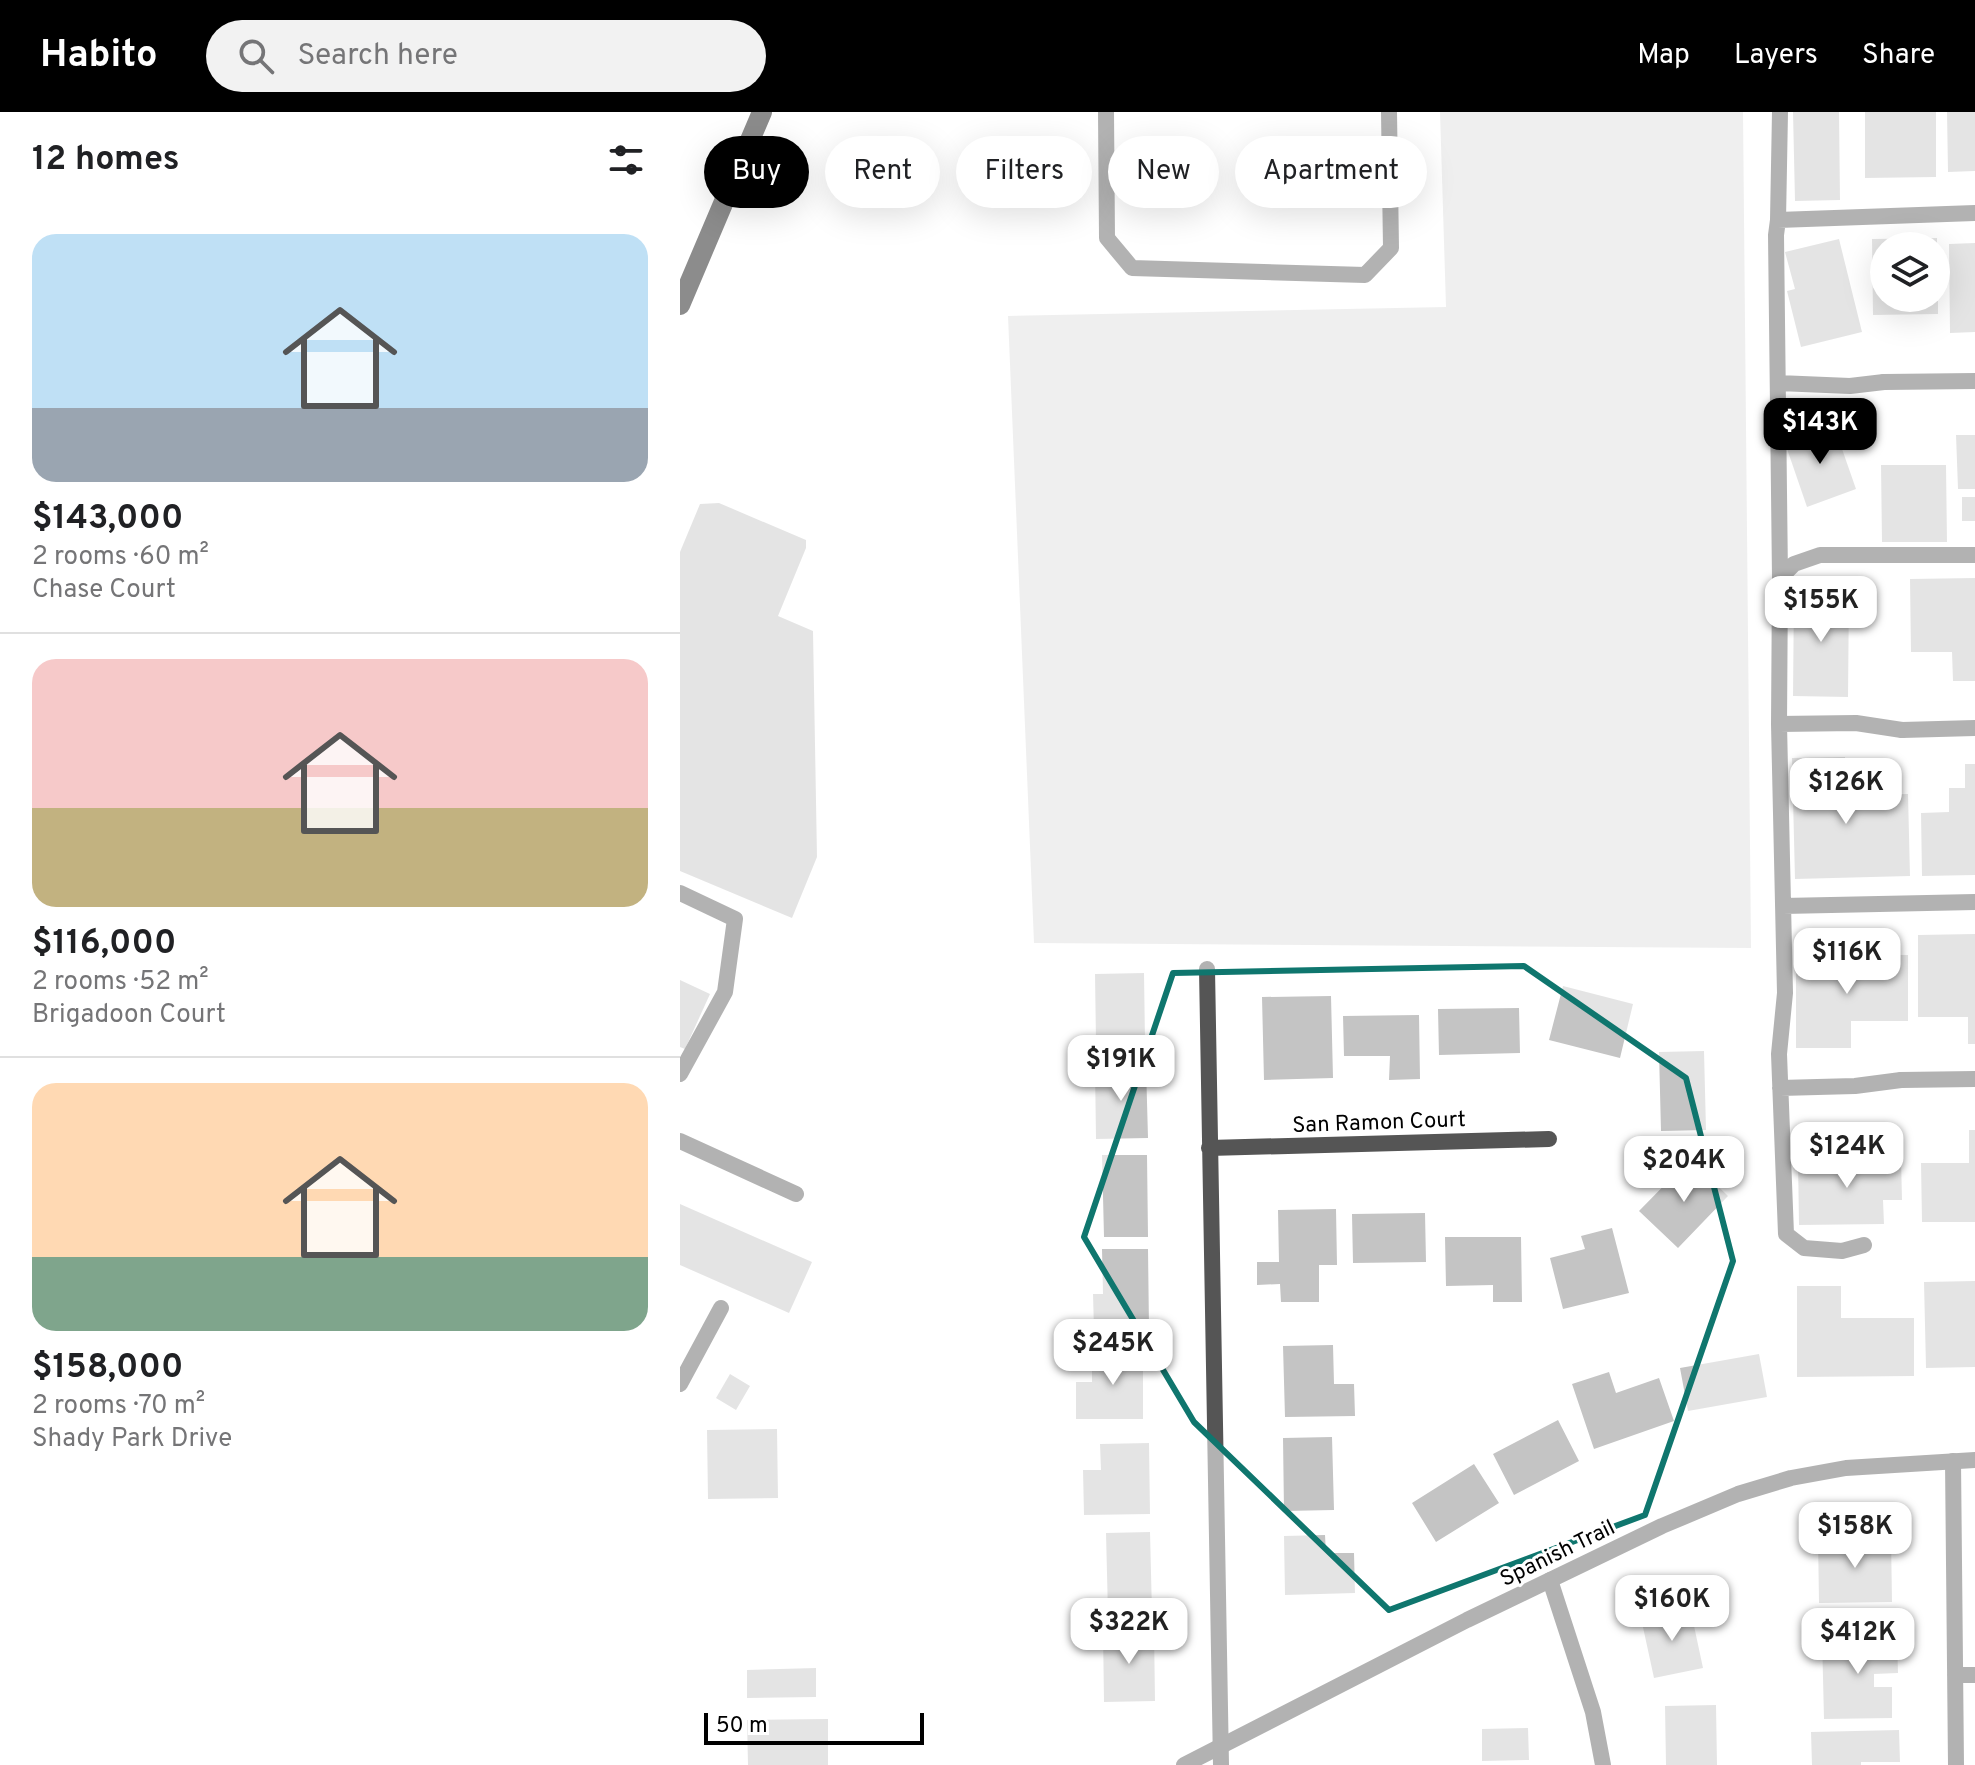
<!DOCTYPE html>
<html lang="en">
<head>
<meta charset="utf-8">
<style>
	:root { --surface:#fff; --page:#f2f2f2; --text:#202124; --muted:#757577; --line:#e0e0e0; --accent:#000 }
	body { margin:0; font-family:Overpass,sans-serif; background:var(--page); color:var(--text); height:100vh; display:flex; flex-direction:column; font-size:30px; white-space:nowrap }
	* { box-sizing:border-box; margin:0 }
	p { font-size:26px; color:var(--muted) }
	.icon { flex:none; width:44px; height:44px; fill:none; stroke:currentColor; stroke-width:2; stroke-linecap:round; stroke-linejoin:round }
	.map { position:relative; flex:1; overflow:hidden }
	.sheet { display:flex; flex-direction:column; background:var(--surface); width:680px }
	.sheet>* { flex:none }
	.hud { position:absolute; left:24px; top:24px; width:760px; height:72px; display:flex; gap:16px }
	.fabs { position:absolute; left:1190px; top:120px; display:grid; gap:16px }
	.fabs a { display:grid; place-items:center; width:80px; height:80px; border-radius:50%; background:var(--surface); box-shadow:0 8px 32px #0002; font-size:40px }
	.scale { position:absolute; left:24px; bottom:20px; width:220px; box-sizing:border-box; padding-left:8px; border:4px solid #000; border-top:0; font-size:22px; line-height:28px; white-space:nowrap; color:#000; -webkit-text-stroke:6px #fff; paint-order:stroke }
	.price { position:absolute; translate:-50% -68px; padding:0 18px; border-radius:16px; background:#fff; color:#222; font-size:26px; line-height:52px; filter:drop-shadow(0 2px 4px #0008) }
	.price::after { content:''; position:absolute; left:50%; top:48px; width:24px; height:18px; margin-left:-12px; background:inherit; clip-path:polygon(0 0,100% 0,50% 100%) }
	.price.current { background:var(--accent); color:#fff }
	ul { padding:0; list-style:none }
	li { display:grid; align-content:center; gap:16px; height:424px; padding:0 32px }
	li+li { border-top:2px solid var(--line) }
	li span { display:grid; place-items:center; height:248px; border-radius:24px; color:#555 }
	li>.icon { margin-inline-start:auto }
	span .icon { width:144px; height:144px; fill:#fffc; stroke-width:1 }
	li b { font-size:34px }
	h2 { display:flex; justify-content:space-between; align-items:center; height:96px; padding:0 32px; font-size:34px }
	.chip { padding:0 28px; border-radius:36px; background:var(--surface); box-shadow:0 8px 32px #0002; font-size:28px; line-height:72px }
	.chip.current { background:var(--accent); color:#fff }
	header { display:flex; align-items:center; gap:48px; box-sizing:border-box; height:112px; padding:0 40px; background:var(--accent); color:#fff }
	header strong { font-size:38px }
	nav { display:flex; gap:44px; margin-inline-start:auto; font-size:28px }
	.search { width:560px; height:72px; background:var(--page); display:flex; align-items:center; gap:20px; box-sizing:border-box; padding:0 28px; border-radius:44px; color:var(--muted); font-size:30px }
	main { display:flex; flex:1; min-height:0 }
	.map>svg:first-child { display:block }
	.green { fill:#dcdcdc }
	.building { fill:#c4c4c4 }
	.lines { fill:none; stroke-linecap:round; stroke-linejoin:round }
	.service { stroke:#555; stroke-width:16 }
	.minor { stroke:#555; stroke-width:16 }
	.tertiary { stroke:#555; stroke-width:16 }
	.primary { stroke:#000; stroke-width:20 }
	.marked { fill:none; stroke:#0f766e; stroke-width:6; stroke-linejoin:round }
	.labels { text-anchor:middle; stroke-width:6; stroke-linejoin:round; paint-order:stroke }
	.street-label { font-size:22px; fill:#000; stroke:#fff }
</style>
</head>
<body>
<header>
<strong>Habito</strong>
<div class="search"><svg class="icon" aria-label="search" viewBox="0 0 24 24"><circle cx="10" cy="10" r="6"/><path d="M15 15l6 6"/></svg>Search here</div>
<nav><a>Map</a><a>Layers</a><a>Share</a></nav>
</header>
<main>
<section class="sheet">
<h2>12 homes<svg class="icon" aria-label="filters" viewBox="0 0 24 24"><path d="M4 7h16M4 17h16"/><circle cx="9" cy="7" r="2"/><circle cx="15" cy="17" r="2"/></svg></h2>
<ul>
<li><span style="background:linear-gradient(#bfe0f5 70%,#9aa5b1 0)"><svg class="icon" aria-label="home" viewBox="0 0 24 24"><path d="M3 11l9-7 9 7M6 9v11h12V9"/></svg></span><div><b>$143,000</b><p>2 rooms · 60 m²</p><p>Chase Court</p></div></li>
<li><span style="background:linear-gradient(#f6c9c9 60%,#c2b280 0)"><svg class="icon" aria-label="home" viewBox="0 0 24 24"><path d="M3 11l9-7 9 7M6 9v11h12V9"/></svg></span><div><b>$116,000</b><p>2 rooms · 52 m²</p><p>Brigadoon Court</p></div></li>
<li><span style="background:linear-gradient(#ffd9b3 70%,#7fa58c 0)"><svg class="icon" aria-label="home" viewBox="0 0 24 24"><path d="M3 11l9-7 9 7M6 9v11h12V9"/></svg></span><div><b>$158,000</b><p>2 rooms · 70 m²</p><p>Shady Park Drive</p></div></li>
</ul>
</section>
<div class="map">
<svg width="1295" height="1653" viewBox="0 0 1295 1653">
	<rect width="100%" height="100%" fill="#fff"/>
	<path class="green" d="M 760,0 L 1063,0 L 1071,836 L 354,831 L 328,204 L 766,195 Z"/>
	<path class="building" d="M 1113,0 L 1159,0 L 1160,88 L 1115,89 Z
		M 1185,0 L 1256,0 L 1256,65 L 1185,66 Z
		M 1267,0 L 1295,0 L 1295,59 L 1268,60 Z
		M 1257,126 L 1257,134 L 1204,134 L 1204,186 L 1258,186 L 1258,202 L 1193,203 L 1192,127 Z
		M 1159,127 L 1182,220 L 1121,235 L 1107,179 L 1115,177 L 1105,140 Z
		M 1295,131 L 1295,220 L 1270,221 L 1269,132 Z
		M 1154,314 L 1176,377 L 1127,395 L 1105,331 Z
		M 1276,323 L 1295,323 L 1295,377 L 1278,377 Z
		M 1201,353 L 1266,353 L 1267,430 L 1202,430 Z
		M 1282,385 L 1295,385 L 1295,409 L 1282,409 Z
		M 39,391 L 126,428 L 126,436 L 98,504 L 133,519 L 137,745 L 112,806 L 0,759 L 0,440 L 20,392 Z
		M 1295,466 L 1295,569 L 1273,569 L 1272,540 L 1231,540 L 1230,467 Z
		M 1114,478 L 1169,479 L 1168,585 L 1113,584 Z
		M 1165,645 L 1166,683 L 1228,682 L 1230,764 L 1115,767 L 1112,646 Z
		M 1285,652 L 1295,652 L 1295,763 L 1242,764 L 1241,701 L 1269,700 L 1269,676 L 1285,676 Z
		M 1295,822 L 1295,932 L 1288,932 L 1288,905 L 1238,905 L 1238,823 Z
		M 1116,842 L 1228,843 L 1228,909 L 1171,909 L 1171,936 L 1116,936 Z
		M 464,861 L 465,929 L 416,930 L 415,862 Z
		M 0,868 L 30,882 L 5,937 L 0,935 Z
		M 883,874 L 953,892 L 940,946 L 869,928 Z
		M 651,884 L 653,966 L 584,968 L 582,885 Z
		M 839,896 L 840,941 L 759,943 L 758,897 Z
		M 739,903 L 740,967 L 709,968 L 710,944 L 664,944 L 663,904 Z
		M 1024,939 L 1026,1018 L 981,1019 L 979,940 Z
		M 466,954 L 468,1026 L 416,1027 L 415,955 Z
		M 1289,1018 L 1295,1018 L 1295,1110 L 1242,1110 L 1241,1051 L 1289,1051 Z
		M 422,1043 L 467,1043 L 468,1125 L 424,1125 Z
		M 1221,1046 L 1222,1088 L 1203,1088 L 1204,1112 L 1119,1113 L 1118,1048 Z
		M 1010,1047 L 1048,1084 L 998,1136 L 959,1099 Z
		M 0,1092 L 132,1150 L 109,1201 L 0,1153 Z
		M 656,1097 L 657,1153 L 639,1153 L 639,1190 L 601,1190 L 600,1172 L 577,1173 L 577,1150 L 599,1150 L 598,1098 Z
		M 745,1101 L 746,1150 L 673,1151 L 672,1102 Z
		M 932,1116 L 949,1181 L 883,1197 L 870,1146 L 905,1137 L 901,1124 Z
		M 765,1125 L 841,1125 L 842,1190 L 813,1190 L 813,1173 L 766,1174 Z
		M 422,1137 L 468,1137 L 469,1217 L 414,1218 L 413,1182 L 423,1182 Z
		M 1295,1169 L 1295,1255 L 1246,1256 L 1244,1170 Z
		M 1117,1174 L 1161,1174 L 1161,1206 L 1234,1206 L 1234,1264 L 1117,1265 Z
		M 653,1233 L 654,1272 L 674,1272 L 675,1304 L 605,1305 L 603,1234 Z
		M 412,1238 L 463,1238 L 463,1307 L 396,1307 L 396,1270 L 412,1270 Z
		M 1079,1242 L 1087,1285 L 1008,1299 L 1000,1256 Z
		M 929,1260 L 936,1281 L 979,1266 L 994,1309 L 914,1337 L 892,1272 Z
		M 50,1262 L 70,1274 L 56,1298 L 36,1286 Z
		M 878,1308 L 899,1349 L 834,1383 L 813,1342 Z
		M 97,1317 L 98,1386 L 28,1387 L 27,1318 Z
		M 652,1325 L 654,1398 L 604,1399 L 603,1326 Z
		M 469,1331 L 470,1402 L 404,1403 L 403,1358 L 421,1358 L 420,1332 Z
		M 794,1352 L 819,1391 L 756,1430 L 732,1391 Z
		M 470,1420 L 472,1501 L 428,1502 L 426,1421 Z
		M 645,1423 L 646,1441 L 674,1441 L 675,1481 L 605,1483 L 604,1424 Z
		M 1211,1425 L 1212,1490 L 1139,1491 L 1138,1426 Z
		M 1010,1495 L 1023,1556 L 974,1566 L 961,1506 Z
		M 474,1517 L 475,1589 L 424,1590 L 423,1518 Z
		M 1217,1524 L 1218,1561 L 1194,1562 L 1194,1575 L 1212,1575 L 1212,1606 L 1144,1607 L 1142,1525 Z
		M 136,1556 L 136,1585 L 67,1586 L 67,1558 Z
		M 1036,1593 L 1037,1653 L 986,1653 L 985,1594 Z
		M 148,1607 L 148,1653 L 68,1653 L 67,1608 Z
		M 848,1616 L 849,1648 L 802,1649 L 802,1617 Z
		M 1219,1618 L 1220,1650 L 1181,1650 L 1181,1653 L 1132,1653 L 1131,1620 Z"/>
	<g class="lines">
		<path class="service" d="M 426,0 L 427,126 L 452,156 L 685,163 L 711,136 L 709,0
			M 1100,0 L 1098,108 L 1295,101
			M 1098,108 L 1096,123 L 1100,466
			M 1098,271 L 1170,274 L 1204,270
			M 1099,612 L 1100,466 L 1114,452 L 1140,443 L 1295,443
			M 0,781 L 55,807 L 45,880 L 0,962
			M 1103,794 L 1295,790
			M 1100,976 L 1175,974 L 1221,968
			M 0,1029 L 116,1082
			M 1184,1133 L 1162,1139 L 1124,1136 L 1106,1122 L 1099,942 L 1105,881 L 1099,612 L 1176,611 L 1222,618"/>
		<path class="minor" d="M 1204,270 L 1295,269
			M 1222,618 L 1295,616
			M 527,857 L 541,1653
			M 1221,968 L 1295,967
			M 529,1036 L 869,1027
			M 0,1272 L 41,1196
			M 1273,1349 L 1276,1653
			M 870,1468 L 913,1600 L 923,1653
			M 1275,1563 L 1295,1563"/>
		<path class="tertiary" d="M 504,1653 L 787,1508 L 982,1414 L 1058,1382 L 1111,1366 L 1166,1356 L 1295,1348"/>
		<path class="primary" d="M 0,193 L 82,0"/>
	</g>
	<path d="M0 0H1295V1653H0ZM 844,854 L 1006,966 L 1053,1149 L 965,1403 L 709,1498 L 514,1310 L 404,1125 L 493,861 Z" fill="#fff" fill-opacity=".55" fill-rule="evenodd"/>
	<path class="marked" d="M 844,854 L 1006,966 L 1053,1149 L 965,1403 L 709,1498 L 514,1310 L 404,1125 L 493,861 Z"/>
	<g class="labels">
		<g class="street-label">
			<text transform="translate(699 1009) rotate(-2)" y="8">San Ramon Court</text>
			<text transform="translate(877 1440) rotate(-26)" y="8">Spanish Trail</text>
		</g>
	</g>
</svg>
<div class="fabs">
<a><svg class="icon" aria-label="layers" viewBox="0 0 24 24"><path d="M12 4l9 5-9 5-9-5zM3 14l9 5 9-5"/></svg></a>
</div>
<div class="scale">50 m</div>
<b class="price current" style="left:1140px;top:354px">$143K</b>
<b class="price" style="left:1141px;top:532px">$155K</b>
<b class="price" style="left:1166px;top:714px">$126K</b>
<b class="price" style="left:1167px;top:884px">$116K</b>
<b class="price" style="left:441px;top:991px">$191K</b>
<b class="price" style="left:1167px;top:1078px">$124K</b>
<b class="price" style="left:1004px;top:1092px">$204K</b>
<b class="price" style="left:433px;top:1275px">$245K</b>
<b class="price" style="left:1175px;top:1458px">$158K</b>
<b class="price" style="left:992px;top:1531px">$160K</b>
<b class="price" style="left:449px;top:1554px">$322K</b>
<b class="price" style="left:1178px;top:1564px">$412K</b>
<div class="hud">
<a class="chip current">Buy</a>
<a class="chip">Rent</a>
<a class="chip">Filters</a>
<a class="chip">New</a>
<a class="chip">Apartment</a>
</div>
</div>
</main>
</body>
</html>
